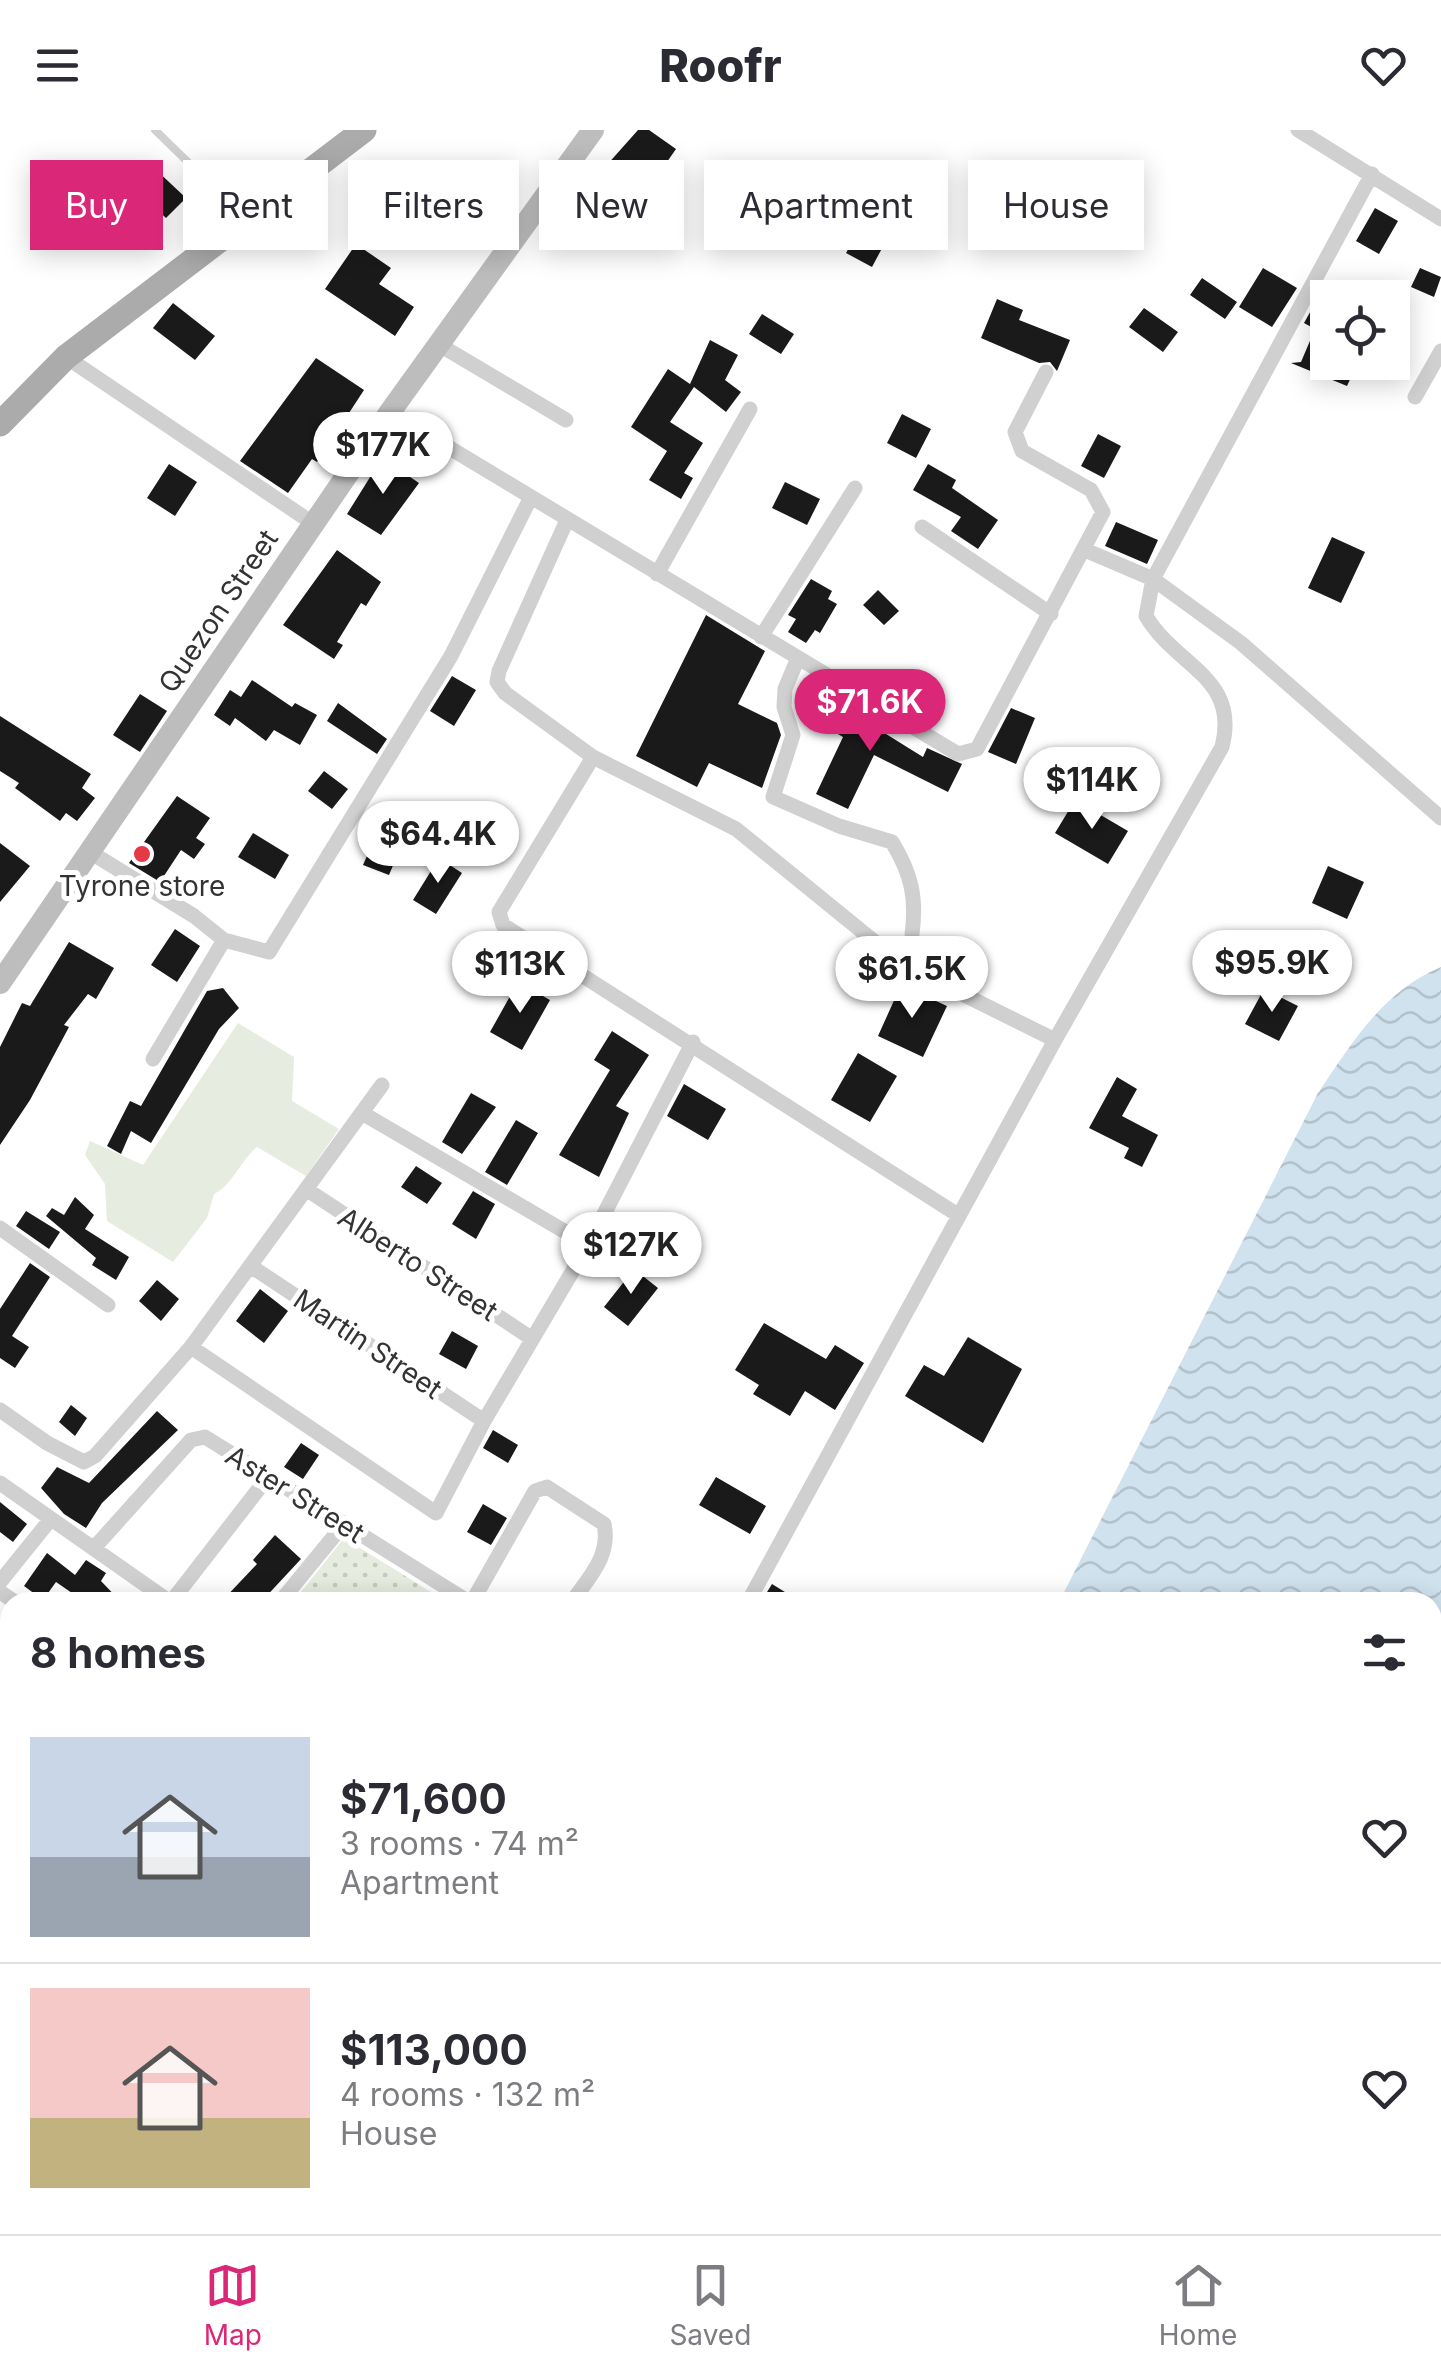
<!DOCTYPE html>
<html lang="en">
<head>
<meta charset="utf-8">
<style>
	:root { --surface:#fff; --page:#f7f7f7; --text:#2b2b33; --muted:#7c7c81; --line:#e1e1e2; --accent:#db2777 }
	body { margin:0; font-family:Inter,sans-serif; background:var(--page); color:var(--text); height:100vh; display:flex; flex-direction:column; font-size:38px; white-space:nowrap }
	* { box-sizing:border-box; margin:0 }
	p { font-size:32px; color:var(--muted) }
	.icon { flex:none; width:55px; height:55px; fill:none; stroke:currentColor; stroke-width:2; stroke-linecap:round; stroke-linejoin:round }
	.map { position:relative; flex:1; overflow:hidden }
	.panel { position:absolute; left:0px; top:1462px; width:1442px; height:642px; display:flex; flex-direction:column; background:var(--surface); border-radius:30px 30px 0 0; box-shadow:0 5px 25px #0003 }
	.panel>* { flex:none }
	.guide { position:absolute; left:30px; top:30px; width:1382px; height:90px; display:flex; gap:20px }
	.controls { position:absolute; left:1310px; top:150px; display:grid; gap:20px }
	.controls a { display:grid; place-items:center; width:100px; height:100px; border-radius:0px; background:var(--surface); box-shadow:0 5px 25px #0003; font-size:50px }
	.price { position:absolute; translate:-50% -85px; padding:0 22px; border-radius:35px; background:#fff; color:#222; font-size:32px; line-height:65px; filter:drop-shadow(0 2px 5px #0008) }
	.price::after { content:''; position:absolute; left:50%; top:60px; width:30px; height:22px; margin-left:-15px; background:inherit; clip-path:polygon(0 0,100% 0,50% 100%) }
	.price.active { background:var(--accent); color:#fff }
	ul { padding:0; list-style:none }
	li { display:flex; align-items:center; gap:30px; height:250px; padding:0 30px }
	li+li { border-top:2px solid var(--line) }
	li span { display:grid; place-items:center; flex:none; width:280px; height:200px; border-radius:0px; color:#555 }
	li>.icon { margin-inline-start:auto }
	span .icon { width:120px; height:120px; fill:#fffc; stroke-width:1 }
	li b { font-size:42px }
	h2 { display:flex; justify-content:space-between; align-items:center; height:120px; padding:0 30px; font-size:42px }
	.tag { padding:0 35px; border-radius:0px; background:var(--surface); box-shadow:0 5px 25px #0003; font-size:35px; line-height:90px }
	.tag.active { background:var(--accent); color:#fff }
	header { display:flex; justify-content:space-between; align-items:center; height:130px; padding:0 30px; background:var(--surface); font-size:45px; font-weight:800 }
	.menu { display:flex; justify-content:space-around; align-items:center; height:140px; border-top:2px solid var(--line); background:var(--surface); font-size:28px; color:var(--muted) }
	.menu a { display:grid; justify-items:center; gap:5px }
	.menu .active { color:var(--accent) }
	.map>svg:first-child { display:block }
	.grass { fill:#e6ecdf }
	.park { fill:url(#park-dots) }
	.water { fill:url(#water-waves) }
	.building { fill:#1a1a1a }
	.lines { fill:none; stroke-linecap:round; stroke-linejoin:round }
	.lane { stroke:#d0d0d0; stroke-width:8 }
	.street { stroke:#d0d0d0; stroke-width:15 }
	.secondary { stroke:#bdbdbd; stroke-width:22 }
	.primary { stroke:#ababab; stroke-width:25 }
	.poi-dot { fill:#e63946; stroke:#fff; stroke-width:4 }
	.labels { text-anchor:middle; stroke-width:10; stroke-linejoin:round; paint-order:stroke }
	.street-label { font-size:28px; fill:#333; stroke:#fff }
	.poi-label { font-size:28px; fill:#333; stroke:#fff }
</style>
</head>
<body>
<header><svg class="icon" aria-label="menu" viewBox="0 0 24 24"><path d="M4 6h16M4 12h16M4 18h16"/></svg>Roofr<svg class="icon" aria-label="heart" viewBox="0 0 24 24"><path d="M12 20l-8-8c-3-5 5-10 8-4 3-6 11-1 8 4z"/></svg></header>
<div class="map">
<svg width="1441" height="2104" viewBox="0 0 1441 2104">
	<defs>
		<pattern id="park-dots" width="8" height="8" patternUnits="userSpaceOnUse" patternTransform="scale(2.5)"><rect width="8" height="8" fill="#e6ecdf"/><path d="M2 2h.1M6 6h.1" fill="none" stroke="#c6cbc0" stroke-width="1.8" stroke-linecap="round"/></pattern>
		<pattern id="water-waves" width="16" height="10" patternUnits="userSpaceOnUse" patternTransform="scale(2.5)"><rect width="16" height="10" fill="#cfe2ee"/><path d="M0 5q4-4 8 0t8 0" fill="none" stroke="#b2c2cd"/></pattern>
	</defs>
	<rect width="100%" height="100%" fill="#fff"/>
	<path class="grass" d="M 238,893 L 294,927 L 292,971 L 339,999 L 306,1046 L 257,1017 C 241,1030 232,1056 214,1064 L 207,1088 L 173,1132 L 107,1091 L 105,1054 L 85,1025 L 90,1011 L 143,1035 Z"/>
	<path class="park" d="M 344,1408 L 447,1472 L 293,1472 Z"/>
	<path class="water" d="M 1441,837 L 1441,2104 L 566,2104 L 579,2095 L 1432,2095 L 1432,1472 L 1059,1472 L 1318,963 C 1352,913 1382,862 1441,837 Z"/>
	<path class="building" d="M 638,0 L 649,0 L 676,19 L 660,42 L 643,30 L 629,51 L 606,36 Z
		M 152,36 L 186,68 L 166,88 L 133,57 Z
		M 1375,78 L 1398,91 L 1379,124 L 1356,111 Z
		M 862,95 L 887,109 L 872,137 L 846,123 Z
		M 356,114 L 391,138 L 379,154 L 414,177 L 395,206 L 325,159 Z
		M 1263,138 L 1297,158 L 1272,197 L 1239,177 Z
		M 1420,138 L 1441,147 L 1434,167 L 1411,157 Z
		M 1202,148 L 1237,172 L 1225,189 L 1190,165 Z
		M 1319,166 L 1328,170 L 1328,232 L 1358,232 L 1347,256 L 1291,233 L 1301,232 L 1315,199 L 1304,193 Z
		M 997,169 L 1023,180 L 1019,190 L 1070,210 L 1057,241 L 1050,232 L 1039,233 L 981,208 Z
		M 173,173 L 215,206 L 195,230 L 153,198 Z
		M 1144,178 L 1178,202 L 1163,222 L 1129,197 Z
		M 762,184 L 794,204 L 781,224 L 749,204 Z
		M 710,210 L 738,225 L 725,250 L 741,262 L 726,282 L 694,257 L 670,292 L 703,313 L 684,343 L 693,348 L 681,369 L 649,350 L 667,321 L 631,297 L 668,239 L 690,254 Z
		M 316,228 L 364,260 L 317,332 L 312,329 L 288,363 L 240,331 Z
		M 902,284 L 931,299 L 916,328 L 887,313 Z
		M 1098,304 L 1121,316 L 1104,348 L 1081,336 Z
		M 382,328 L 419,353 L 381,405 L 347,384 Z
		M 169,334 L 197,352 L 175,386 L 147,368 Z
		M 928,334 L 956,350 L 952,358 L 998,390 L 978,419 L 951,401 L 961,387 L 913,360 Z
		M 785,352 L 820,369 L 807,395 L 772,378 Z
		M 1116,392 L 1158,410 L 1147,434 L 1105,416 Z
		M 1332,407 L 1365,422 L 1341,473 L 1308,458 Z
		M 337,420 L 381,452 L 366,476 L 361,473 L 337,512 L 343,515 L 334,529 L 283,495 Z
		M 811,449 L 832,461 L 828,469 L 837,474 L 820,503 L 815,500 L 806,513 L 788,502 L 796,489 L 788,485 Z
		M 878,460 L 899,481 L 884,495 L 863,475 Z
		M 706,485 L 765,521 L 738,574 L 777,593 L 781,605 L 762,658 L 709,633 L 697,657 L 636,626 Z
		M 452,546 L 476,560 L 454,596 L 430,581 Z
		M 252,550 L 292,577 L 295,573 L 317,585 L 300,615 L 274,600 L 266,611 L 235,588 L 230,596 L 214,585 L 230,560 L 241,567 Z
		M 817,561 L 923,627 L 927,618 L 962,634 L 948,662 L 874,625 L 848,679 L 816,664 L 843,607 L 804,584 Z
		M 140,564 L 167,581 L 140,622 L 113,605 Z
		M 338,573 L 387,609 L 377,624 L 327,591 Z
		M 1011,578 L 1035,588 L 1016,634 L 988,622 Z
		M 0,586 L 91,644 L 82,658 L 95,668 L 77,691 L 66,683 L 60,691 L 15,658 L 19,653 L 0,641 Z
		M 324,641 L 348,659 L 332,679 L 308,661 Z
		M 177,666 L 210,688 L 196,708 L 205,714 L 194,729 L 181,720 L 160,752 L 129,733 Z
		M 1075,670 L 1128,701 L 1108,734 L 1055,703 Z
		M 253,703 L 289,725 L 275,749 L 238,727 Z
		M 377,703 L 402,714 L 389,745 L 363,735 Z
		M 0,713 L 30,736 L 0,772 Z
		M 439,728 L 462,743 L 436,784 L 413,770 Z
		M 1328,736 L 1364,752 L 1347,789 L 1312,773 Z
		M 175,799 L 200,816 L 177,852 L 151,835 Z
		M 69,812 L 114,838 L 96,869 L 88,864 L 64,895 L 69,897 L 30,970 L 0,1015 L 0,917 L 22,873 L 30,876 Z
		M 518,852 L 550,870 L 522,920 L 490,902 Z
		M 901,855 L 947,876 L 923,927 L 878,906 Z
		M 223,858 L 239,878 L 219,899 L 151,1013 L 131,1001 L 121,1024 L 107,1016 L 130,971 L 141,976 L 207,861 Z
		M 1264,859 L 1298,876 L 1279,911 L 1245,894 Z
		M 612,901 L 649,925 L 616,976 L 629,983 L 599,1047 L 559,1025 L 610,940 L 594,930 Z
		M 858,923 L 897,946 L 870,992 L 831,970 Z
		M 1117,947 L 1137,959 L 1122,986 L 1158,1005 L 1142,1037 L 1124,1028 L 1129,1018 L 1089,998 Z
		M 684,954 L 726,979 L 708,1010 L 667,986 Z
		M 471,963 L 496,977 L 462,1024 L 442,1012 Z
		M 516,990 L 538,1003 L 507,1055 L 485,1042 Z
		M 416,1036 L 442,1053 L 427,1074 L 401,1057 Z
		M 473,1061 L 495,1074 L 476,1109 L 452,1094 Z
		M 75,1067 L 94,1085 L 85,1099 L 129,1127 L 116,1150 L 92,1135 L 96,1128 L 46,1086 L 52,1078 L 64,1085 Z
		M 26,1081 L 60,1102 L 49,1119 L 16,1096 Z
		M 30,1133 L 50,1147 L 12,1206 L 29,1217 L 15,1238 L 0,1228 L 0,1179 Z
		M 634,1139 L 658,1158 L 628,1196 L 604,1177 Z
		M 157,1150 L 179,1169 L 161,1191 L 139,1171 Z
		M 260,1159 L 288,1181 L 264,1213 L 236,1191 Z
		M 764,1193 L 826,1229 L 835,1215 L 864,1233 L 835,1280 L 805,1261 L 790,1286 L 753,1264 L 759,1255 L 735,1240 Z
		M 452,1201 L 478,1216 L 466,1239 L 439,1224 Z
		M 968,1207 L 1022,1239 L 983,1313 L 905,1266 L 924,1235 L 944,1246 Z
		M 71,1275 L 87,1288 L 75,1306 L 59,1292 Z
		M 157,1281 L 178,1300 L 102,1373 L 86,1398 L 64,1384 L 41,1358 L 57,1337 L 89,1353 Z
		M 493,1300 L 518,1315 L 508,1333 L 483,1318 Z
		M 301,1313 L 319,1325 L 303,1349 L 284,1337 Z
		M 716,1347 L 766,1376 L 750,1404 L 699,1375 Z
		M 0,1372 L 27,1394 L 13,1412 L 0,1402 Z
		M 483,1374 L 507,1388 L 491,1415 L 467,1402 Z
		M 275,1405 L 301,1429 L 261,1472 L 221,1472 L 257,1434 L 253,1430 Z
		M 47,1423 L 75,1445 L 86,1430 L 106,1443 L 101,1451 L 121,1472 L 85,1472 L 56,1452 L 43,1470 L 24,1456 Z
		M 772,1454 L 801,1472 L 761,1472 Z"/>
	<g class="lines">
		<path class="lane" d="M 155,0 L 242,85"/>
		<path class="street" d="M 1298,0 L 1441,89
			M 438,214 L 566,290
			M 66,227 L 314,394
			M 1415,267 L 1441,221
			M 390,282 L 958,624 L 977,619 L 1103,382 L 1091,360 L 1022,321 L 1015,302 L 1046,242
			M 567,390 L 499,541 L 497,552 L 505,563 L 593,627 L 736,699 L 902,834 L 1055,910
			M 922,397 L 1051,484
			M 1085,420 L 1153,449 L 1241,513 L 1441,688
			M 657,444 L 750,279
			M 761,507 L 855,358
			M 798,528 L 785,559 L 784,577 L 793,605 L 773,667 L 839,696 L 892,712 C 911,743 917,767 912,804
			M 593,627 L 499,782 L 503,795 L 958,1085
			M 90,722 L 194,786 L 224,810 L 153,929
			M 224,810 L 269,822 L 451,526 L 530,369
			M 362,983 L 588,1115
			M 306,1059 L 531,1208
			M 0,1098 L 108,1175
			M 252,1137 L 484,1291
			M 191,1217 L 436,1383 L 484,1291 L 588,1115 L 693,912
			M 0,1280 L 47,1313 L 84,1332 L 95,1326 L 191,1217 L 382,955
			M 0,1353 L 170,1472
			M 94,1418 L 191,1310 L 205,1307 L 469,1472
			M 0,1452 L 50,1390
			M 0,1462 L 15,1472
			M 171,1472 L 268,1347
			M 280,1472 L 344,1394
			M 472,1472 L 535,1361 L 547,1357 L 604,1394 C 611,1426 589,1447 572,1472
			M 748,1472 L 1055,910 L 1222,617 C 1240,547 1176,537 1146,486 L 1153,449 L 1372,44
			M 0,1555 L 10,1562
			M 0,1652 L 10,1660
			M 0,1752 L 10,1760
			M 0,1810 L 10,1798
			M 0,1899 L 10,1908
			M 0,1959 L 10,1949
			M 0,2073 L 10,2064
			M 376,2095 L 385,2104
			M 89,2104 L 97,2095
			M 230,2104 L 238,2095
			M 445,2104 L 457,2095"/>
		<path class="secondary" d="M 0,853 L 390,282 L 593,0"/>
		<path class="primary" d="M 0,294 L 66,227 L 364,0"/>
	</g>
	<circle class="poi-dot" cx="142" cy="724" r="10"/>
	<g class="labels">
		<g class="street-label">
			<text transform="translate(218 481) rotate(-56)" y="10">Quezon Street</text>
			<text transform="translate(418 1134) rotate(33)" y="10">Alberto Street</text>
			<text transform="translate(368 1214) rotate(34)" y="10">Martin Street</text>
			<text transform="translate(295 1364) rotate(32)" y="10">Aster Street</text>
		</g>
		<g class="poi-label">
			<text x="142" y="766">Tyrone store</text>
		</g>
	</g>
</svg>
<div class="controls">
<a><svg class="icon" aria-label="locate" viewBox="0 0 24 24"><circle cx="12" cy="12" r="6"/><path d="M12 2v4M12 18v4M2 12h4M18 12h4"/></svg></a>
</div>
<b class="price" style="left:383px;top:367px">$177K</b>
<b class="price active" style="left:870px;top:624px">$71.6K</b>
<b class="price" style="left:1092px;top:702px">$114K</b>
<b class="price" style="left:438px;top:756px">$64.4K</b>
<b class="price" style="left:1272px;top:885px">$95.9K</b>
<b class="price" style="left:520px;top:886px">$113K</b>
<b class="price" style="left:912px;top:891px">$61.5K</b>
<b class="price" style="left:631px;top:1167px">$127K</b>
<div class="guide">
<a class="tag active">Buy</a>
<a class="tag">Rent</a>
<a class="tag">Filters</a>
<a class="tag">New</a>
<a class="tag">Apartment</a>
<a class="tag">House</a>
</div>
<section class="panel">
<h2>8 homes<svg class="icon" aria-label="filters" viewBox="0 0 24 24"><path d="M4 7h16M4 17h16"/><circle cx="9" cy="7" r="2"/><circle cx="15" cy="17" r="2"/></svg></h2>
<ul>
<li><span style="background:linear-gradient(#c9d6e8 60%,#9aa5b1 0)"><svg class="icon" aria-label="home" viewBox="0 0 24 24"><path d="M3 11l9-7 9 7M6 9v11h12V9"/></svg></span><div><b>$71,600</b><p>3 rooms · 74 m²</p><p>Apartment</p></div><svg class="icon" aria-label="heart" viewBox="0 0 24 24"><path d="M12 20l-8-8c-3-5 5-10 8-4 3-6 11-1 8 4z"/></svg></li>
<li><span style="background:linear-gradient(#f6c9c9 65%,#c2b280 0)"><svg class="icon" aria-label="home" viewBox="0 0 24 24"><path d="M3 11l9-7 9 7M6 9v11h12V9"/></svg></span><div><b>$113,000</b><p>4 rooms · 132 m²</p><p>House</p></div><svg class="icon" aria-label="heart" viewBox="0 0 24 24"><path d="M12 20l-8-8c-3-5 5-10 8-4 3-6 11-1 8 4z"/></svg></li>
</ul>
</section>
</div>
<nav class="menu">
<a class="active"><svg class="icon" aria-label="map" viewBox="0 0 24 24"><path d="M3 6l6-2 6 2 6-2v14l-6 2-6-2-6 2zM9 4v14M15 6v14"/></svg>Map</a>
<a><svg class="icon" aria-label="saved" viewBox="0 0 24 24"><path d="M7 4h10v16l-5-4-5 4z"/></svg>Saved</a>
<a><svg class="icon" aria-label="home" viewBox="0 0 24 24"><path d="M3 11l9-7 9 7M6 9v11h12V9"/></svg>Home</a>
</nav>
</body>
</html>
